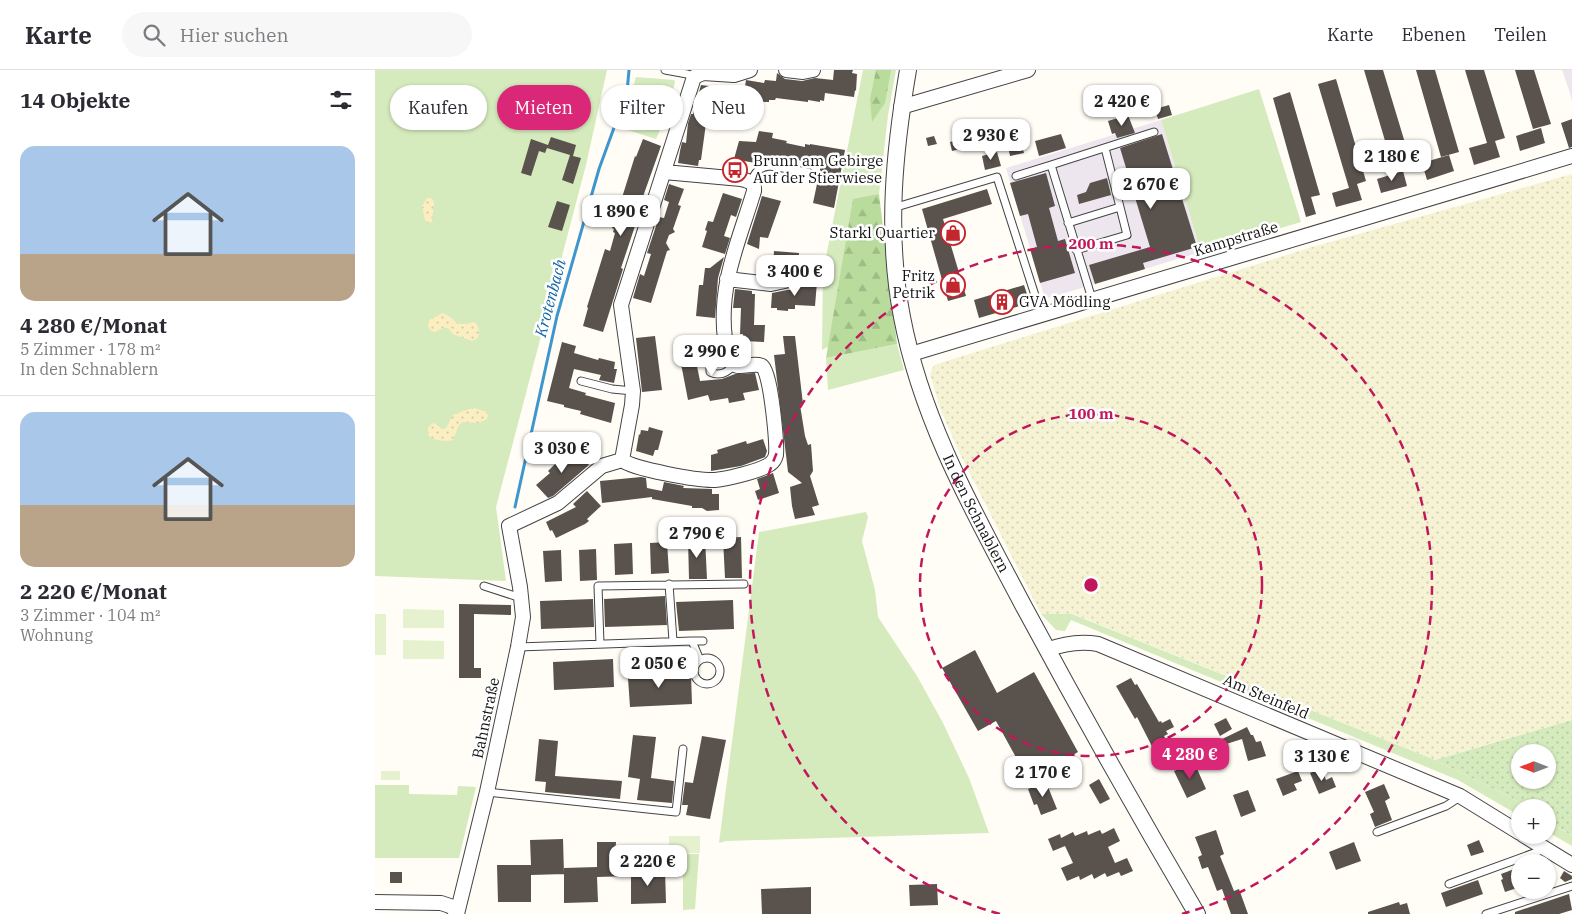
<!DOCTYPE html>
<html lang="de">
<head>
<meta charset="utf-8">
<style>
	:root { --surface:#fff; --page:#f7f7f7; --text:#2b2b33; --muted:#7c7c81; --line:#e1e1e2; --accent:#db2777 }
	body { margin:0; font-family:"IBM Plex Serif",serif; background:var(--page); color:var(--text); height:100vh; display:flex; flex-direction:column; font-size:19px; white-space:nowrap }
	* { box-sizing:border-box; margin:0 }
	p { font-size:16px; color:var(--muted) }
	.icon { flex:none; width:28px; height:28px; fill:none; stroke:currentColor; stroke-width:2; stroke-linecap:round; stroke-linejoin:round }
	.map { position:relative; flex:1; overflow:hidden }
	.side { display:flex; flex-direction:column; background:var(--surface); width:375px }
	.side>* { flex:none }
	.top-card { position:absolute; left:15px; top:15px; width:475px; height:45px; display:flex; gap:10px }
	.needle { width:32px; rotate:270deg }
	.tools { position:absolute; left:1136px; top:674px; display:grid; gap:10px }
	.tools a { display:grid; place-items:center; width:45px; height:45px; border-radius:50%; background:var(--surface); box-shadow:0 1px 4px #0004; font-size:25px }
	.price { position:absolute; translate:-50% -42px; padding:0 11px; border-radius:10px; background:#fff; color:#222; font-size:16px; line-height:32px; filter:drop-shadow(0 1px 2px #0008) }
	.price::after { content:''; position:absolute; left:50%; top:30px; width:15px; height:11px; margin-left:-8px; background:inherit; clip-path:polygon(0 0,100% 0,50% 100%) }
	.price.on { background:var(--accent); color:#fff }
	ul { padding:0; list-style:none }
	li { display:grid; align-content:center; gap:10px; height:265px; padding:0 20px }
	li+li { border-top:1px solid var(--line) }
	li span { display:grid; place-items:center; height:155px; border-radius:15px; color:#555 }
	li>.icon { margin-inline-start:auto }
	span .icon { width:90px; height:90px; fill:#fffc; stroke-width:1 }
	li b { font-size:21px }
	h2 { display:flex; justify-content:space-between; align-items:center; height:60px; padding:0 20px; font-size:21px }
	.tag { padding:0 18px; border-radius:22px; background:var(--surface); box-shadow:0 1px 4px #0004; font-size:18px; line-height:45px }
	.tag.on { background:var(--accent); color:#fff }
	header { display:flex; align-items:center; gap:30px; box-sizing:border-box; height:70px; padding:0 25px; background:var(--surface); border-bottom:1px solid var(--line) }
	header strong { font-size:24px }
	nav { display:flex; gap:28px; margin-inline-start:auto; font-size:18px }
	.search { width:350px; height:45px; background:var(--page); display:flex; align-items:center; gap:12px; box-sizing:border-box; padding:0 18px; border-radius:28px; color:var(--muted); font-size:19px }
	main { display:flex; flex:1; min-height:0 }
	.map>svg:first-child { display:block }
	.industrial { fill:#eee6ef }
	.farmland { fill:url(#farmland-dots) }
	.grass { fill:#d5ebbd }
	.forest { fill:url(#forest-firs) }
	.sand { fill:url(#sand-dots) }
	.garden { fill:url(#garden-dots); fill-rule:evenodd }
	.pitch { fill:#e6f2cf }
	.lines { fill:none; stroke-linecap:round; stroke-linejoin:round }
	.stream { stroke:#3f96cf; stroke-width:3 }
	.building { fill:#5a524d }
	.service-casing { stroke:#444; stroke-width:9 }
	.minor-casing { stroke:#444; stroke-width:16 }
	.tertiary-casing { stroke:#444; stroke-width:18 }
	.service { stroke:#fff; stroke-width:7 }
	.minor { stroke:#fff; stroke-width:14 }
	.tertiary { stroke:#fff; stroke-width:16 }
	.ring { fill:none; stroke:#c2185b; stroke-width:2.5; stroke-dasharray:9 6 }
	.labels { text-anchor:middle; stroke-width:5; stroke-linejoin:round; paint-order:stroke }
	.poi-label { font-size:15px; fill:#111; stroke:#fff; text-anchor:start }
	.street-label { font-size:15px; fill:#111; stroke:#fff }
	.water-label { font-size:16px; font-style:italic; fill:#1768a6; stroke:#fff }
	.centre { fill:#c2185b; stroke:#fff; stroke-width:2.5 }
	.ring-label { font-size:15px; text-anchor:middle; font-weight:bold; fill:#c2185b; stroke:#fff; stroke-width:5; stroke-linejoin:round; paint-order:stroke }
</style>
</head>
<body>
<header>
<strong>Karte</strong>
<div class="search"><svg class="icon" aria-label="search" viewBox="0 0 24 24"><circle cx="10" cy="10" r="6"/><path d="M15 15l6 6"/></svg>Hier suchen</div>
<nav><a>Karte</a><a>Ebenen</a><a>Teilen</a></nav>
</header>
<main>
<section class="side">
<h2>14 Objekte<svg class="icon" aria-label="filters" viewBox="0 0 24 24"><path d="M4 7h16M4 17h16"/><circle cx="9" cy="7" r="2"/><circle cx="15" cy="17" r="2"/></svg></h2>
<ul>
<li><span style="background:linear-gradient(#a9c7e8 70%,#b9a48a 0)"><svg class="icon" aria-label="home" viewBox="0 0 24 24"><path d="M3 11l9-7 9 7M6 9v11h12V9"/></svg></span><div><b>4 280 €/Monat</b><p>5 Zimmer · 178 m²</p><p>In den Schnablern</p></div></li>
<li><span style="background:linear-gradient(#a9c7e8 60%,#b9a48a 0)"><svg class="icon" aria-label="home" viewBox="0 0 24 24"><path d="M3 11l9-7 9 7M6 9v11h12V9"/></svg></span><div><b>2 220 €/Monat</b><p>3 Zimmer · 104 m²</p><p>Wohnung</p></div></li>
</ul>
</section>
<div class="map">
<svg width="1197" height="844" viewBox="0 0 1197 844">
	<defs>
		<pattern id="farmland-dots" width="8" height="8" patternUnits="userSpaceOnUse" patternTransform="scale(1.25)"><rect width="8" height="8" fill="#f6f3d4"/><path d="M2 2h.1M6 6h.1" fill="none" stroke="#d2cfb5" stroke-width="1.8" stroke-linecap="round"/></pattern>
		<pattern id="forest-firs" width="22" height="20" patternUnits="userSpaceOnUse" patternTransform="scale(1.25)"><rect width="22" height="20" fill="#b9dc9c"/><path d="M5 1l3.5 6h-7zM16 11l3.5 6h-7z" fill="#9ebc85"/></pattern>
		<pattern id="sand-dots" width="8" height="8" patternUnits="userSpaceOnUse" patternTransform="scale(1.25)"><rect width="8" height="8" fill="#fbeec1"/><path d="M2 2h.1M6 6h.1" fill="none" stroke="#d6cba5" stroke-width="1.8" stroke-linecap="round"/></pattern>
		<pattern id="garden-dots" width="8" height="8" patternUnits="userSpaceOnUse" patternTransform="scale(1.25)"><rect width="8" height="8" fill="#d5ebbd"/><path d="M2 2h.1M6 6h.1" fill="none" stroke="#b6c8a1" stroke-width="1.8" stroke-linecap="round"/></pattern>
	</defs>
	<rect width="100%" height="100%" fill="#fffdf5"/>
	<path class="industrial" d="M 1187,0 L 1197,0 L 1197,31 L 1194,20 Z
		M 786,50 L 826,182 L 670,229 L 631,98 Z"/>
	<path class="farmland" d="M 1197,104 L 1197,650 L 1060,690 L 698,544 L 666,544 L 585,384 L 565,338 L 555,304 L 559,295 L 934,178 Z"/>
	<path class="grass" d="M 0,0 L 232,0 L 211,95 L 121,437 L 131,511 L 0,506 Z
		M 488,0 L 521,0 L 513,45 L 504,124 L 482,262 L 447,280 L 448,202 Z
		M 261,7 L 299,10 L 300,12 L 289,51 L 281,69 L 246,58 Z
		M 884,19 L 926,152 L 826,182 L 786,50 Z
		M 522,274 L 529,300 L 453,320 L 451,288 Z
		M 491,442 L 493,447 L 487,471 L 500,520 L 503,547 L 542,606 L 568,653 L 594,708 L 614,763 L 351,771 L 344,773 L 384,462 Z
		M 666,544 L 697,544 L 1060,690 L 1137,728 L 1152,737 L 1145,738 L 1145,746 L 1083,710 L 696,550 L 690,561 L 681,560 Z
		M 0,715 L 34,715 L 34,724 L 82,725 L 83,716 L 101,717 L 84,788 L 0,788 Z
		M 1172,751 L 1197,766 L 1197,776 L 1173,762 Z
		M 308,784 L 324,784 L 320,839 L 308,840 Z"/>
	<path class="forest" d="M 501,0 L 516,0 L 510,33 L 497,52 L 495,29 Z
		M 504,124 L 522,274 L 451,288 L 478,129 Z"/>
	<path class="sand" d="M 52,128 L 57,128 L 59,133 L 57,152 L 53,153 L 50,150 L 47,136 Z
		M 68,243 C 84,250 77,258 99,252 C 104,255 105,262 103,268 L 97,271 L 78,264 L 73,258 L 68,258 L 60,262 L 56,261 L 53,256 L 54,250 Z
		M 99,338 L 112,342 L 113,345 L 112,349 L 104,353 L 88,352 L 84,355 L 78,370 C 71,372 59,371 53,365 L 53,358 L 57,353 L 61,354 L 67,359 L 71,358 L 78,345 L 88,341 Z"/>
	<path class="garden" d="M 1197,650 L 1197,766 L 1173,751 L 1172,738 L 1152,737 L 1137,728 L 1060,690 ZM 1145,682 L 1172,682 L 1172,710 L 1145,710 Z"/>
	<path class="pitch" d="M 28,539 L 69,540 L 69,558 L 28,558 Z
		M 0,544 L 11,544 L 11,585 L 0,585 Z
		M 28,570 L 69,571 L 69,589 L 28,589 Z
		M 6,701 L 25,701 L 25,710 L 6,710 Z
		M 294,766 L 325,766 L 325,783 L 294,783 Z"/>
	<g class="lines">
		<path class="stream" d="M 140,437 L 182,246 L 224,99 L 252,22 L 254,0"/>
	</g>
	<path class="building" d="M 459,0 L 478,0 L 477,3 L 482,4 L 481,21 L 480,20 L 479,27 L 450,23 L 449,31 L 445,30 L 445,32 L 433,30 L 433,32 L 401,28 L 400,30 L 394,30 L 394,32 L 389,32 L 368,29 L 371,10 L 389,13 L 390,10 L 401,11 L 402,3 L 410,9 L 427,11 L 440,8 L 458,10 Z
		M 989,0 L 1008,0 L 1037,96 L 1019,101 Z
		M 1041,0 L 1060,0 L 1084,82 L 1066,87 Z
		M 1090,0 L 1109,0 L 1130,68 L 1120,71 L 1125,87 L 1099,95 L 1094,78 L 1112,73 Z
		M 1140,0 L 1159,0 L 1176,54 L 1158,59 Z
		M 961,9 L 991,111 L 982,114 L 987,130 L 961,137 L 957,123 L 974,118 L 943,14 Z
		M 326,15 L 342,17 L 340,37 L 342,37 L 341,47 L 332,46 L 326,90 L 324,90 L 323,96 L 303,93 L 305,81 L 307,72 L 311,73 L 313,53 L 316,44 L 318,44 Z
		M 915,22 L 945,125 L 936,127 L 941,144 L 931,147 L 898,28 Z
		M 774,30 L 778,41 L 767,45 L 763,33 Z
		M 794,35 L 797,45 L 783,49 L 780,39 Z
		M 753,45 L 760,63 L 742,68 L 740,63 L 737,64 L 733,51 Z
		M 1197,49 L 1197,77 L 1194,78 L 1186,53 Z
		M 1166,58 L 1170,73 L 1145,81 L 1141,66 Z
		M 384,61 L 398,63 L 397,68 L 412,71 L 411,73 L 430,77 L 430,74 L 435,75 L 435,74 L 470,80 L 459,138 L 438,133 L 446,95 L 414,88 L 413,91 L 382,84 L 380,93 L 359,89 L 364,71 L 381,72 Z
		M 686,64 L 691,78 L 664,86 L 660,71 Z
		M 787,64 L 822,177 L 768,193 L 770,199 L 720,214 L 714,195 L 775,177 L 745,78 Z
		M 559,66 L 562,74 L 553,76 L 551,68 Z
		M 176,67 L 201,75 L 198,86 L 206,88 L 198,114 L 187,110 L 195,85 L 172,78 L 170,83 L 164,81 L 156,106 L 146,103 L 156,69 L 173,75 Z
		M 268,69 L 286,76 L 260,149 L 262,150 L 246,198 L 248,199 L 228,262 L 208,256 L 213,238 L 212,237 L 230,179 L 235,181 L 240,163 L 238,162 L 239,159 L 237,158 L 241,144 L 238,143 L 241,133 L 245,134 L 260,86 L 261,87 Z
		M 587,69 L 589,78 L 577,81 L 575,72 Z
		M 646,72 L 649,83 L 635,86 L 633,76 Z
		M 622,82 L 626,96 L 610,100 L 607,86 Z
		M 1074,85 L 1079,101 L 1052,110 L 1047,93 Z
		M 1028,101 L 1032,116 L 1006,123 L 1002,109 Z
		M 671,103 L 680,136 L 674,138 L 683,171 L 690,169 L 700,203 L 665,213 L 655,179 L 662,177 L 653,144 L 645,146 L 635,113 Z
		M 732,108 L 736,125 L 704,134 L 702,125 L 711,122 L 715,113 Z
		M 294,114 L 309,119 L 303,135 L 306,136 L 298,159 L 300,162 L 294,165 L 291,173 L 295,180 L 292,181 L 276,233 L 258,228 L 265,204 L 269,206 L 276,184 L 272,183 L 284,147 L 289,148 L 294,132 L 289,130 Z
		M 612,119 L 617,134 L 568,149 L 591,226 L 573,231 L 547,139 Z
		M 348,123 L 367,129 L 361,147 L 356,145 L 349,166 L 355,168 L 350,184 L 327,177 L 332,161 L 330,160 L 333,151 L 338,152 Z
		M 387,126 L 406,131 L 393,168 L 385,167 L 384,179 L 372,174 Z
		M 182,131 L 195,135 L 187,161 L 173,157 Z
		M 399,181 L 424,183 L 423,202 L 398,200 Z
		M 349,187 L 343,208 L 340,248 L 321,246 L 324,215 L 328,215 L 330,198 L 335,198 Z
		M 422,211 L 442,212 L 440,236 L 420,235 L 420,239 L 413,239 L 413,241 L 402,240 L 402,238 L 396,238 L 397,223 L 412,220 L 421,220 Z
		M 649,215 L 655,233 L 604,248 L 599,230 Z
		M 360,219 L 377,221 L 377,224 L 380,224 L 379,255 L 390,255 L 389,272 L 367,271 L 368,264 L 365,264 L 366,238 L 358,238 Z
		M 280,266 L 287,320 L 267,322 L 261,268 Z
		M 323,266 L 328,289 L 321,291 L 325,311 L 347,309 L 360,304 L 380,303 L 384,320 L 368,323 L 370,330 L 354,333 L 353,328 L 335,331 L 333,325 L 313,330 L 308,304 L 306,294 L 308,293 L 304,270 Z
		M 408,266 L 420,266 L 428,334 L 425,335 L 430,366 L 433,375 L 436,374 L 438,401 L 435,406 L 444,435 L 437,437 L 440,445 L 420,449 L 417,436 L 415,417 L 427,413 L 413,402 L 399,285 L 410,284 Z
		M 187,272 L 201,276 L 199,283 L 223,290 L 224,288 L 240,292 L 239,299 L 242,299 L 239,313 L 224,310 L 226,305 L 199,299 L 194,318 L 211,323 L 210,325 L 240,333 L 236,353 L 205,344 L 206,341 L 189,337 L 189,335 L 172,331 Z
		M 274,357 L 288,361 L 283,380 L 280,380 L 278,386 L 261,381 L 264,364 L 265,365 L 266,360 L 273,361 Z
		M 388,369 L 392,381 L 390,387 L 366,396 L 336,401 L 336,385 L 343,383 L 342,380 L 371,371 L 372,374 Z
		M 201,381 L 214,395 L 178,426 L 173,428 L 161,415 L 175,403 L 173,401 L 183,391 L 184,393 L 196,382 L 198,384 Z
		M 398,403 L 404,423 L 383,430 L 380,421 L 385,419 L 382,409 Z
		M 266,407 L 271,408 L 272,418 L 287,421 L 289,412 L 309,416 L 308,418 L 337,419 L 337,424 L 344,424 L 344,440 L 332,441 L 327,438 L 317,438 L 317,436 L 277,429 L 277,427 L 227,433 L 225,411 Z
		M 212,421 L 226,436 L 212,449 L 214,451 L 210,454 L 181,468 L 177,460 L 175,461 L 171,452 L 201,437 L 198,434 Z
		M 366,467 L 367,508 L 350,508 L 348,468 Z
		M 330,468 L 332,509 L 314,509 L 313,469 Z
		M 292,472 L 294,503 L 276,504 L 275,473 Z
		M 257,473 L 258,504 L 240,505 L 239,474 Z
		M 221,479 L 222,510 L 205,511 L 204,480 Z
		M 186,480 L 187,511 L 170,512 L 168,481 Z
		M 290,526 L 292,555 L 230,557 L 229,529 Z
		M 218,529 L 219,557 L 166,559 L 165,531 Z
		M 358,530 L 359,559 L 304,561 L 301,532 Z
		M 84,534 L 136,535 L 136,545 L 99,544 L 99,598 L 106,598 L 106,608 L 84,608 Z
		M 267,578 L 267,586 L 253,586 L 252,579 Z
		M 600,580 L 622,623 L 659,602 L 703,682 L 673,699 L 667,689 L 648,700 L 621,651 L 603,661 L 567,598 Z
		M 275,588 L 277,607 L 316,605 L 317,634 L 255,637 L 253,608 L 266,607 L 264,589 Z
		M 238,589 L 239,617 L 179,620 L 178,592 Z
		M 756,608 L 760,615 L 762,614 L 784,652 L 786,651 L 787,653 L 795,649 L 799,657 L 791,661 L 793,664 L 789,666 L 800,687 L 786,694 L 762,647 L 760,649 L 741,616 Z
		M 851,648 L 857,659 L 845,666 L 839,654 Z
		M 872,657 L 876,665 L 878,665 L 881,672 L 886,671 L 891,686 L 873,691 L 867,669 L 845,676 L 843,671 Z
		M 258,665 L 281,667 L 276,708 L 299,711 L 297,733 L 262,730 L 265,709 L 253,707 Z
		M 327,666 L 351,670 L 335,749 L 311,745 L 313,735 L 307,735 L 310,712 L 318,713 Z
		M 164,669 L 183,671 L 180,706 L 247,711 L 245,729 L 170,722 L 171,712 L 160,711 Z
		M 819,692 L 831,719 L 812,728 L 799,701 Z
		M 946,698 L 951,710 L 957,707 L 961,717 L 944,724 L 935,703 Z
		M 923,701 L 927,711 L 919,714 L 922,720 L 908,726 L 901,709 Z
		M 724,709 L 735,729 L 725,734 L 714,715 Z
		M 671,712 L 682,739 L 666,745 L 662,734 L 659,735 L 653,719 Z
		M 1009,714 L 1015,728 L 1010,731 L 1017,750 L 1000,757 L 995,744 L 999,742 L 990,722 Z
		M 873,720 L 881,741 L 866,747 L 858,725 Z
		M 739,758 L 745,771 L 733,777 L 740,793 L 752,788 L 758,801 L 746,806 L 744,802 L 732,807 L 730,803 L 719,809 L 717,804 L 705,810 L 704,806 L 692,811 L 686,798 L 698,793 L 690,776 L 678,781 L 673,769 L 685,764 L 686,768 L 698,762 L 700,766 L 712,761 L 713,765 L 725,760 L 727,764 Z
		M 841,760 L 849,784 L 845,786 L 859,821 L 864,819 L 873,844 L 856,844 L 847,819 L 842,821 L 833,797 L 827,799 L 823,787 L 827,785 L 820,767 Z
		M 188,769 L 189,804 L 156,805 L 156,832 L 123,832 L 122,795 L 156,795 L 155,770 Z
		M 1104,770 L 1109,782 L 1096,786 L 1092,775 Z
		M 222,772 L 241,772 L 240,789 L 255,790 L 256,806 L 222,807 L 223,832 L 189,833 L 189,798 L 222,797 Z
		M 979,772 L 986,791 L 961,800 L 954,782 Z
		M 1142,798 L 1145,806 L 1145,817 L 1130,822 L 1126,810 L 1128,809 L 1126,804 Z
		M 290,799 L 291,833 L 256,834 L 256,800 Z
		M 1189,801 L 1197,806 L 1197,809 L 1190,812 L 1185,808 Z
		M 15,802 L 27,802 L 27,813 L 15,813 Z
		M 1103,810 L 1108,824 L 1071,837 L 1066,823 Z
		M 562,814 L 563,835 L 535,836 L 534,815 Z
		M 436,817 L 436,844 L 387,844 L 386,819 Z
		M 1194,824 L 1197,840 L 1184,844 L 1140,844 L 1140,842 Z
		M 1024,832 L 1025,835 L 1032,833 L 1035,844 L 993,844 L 993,842 Z"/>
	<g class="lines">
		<defs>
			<path id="service" d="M 290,0 L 312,4 L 319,7
				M 730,78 L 745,137
				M 676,95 L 779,62
				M 641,106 L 676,95 L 717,229
				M 376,112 C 380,102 384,97 395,96 L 433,102
				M 518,138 L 622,107 L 666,244
				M 693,153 L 745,137 L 752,165 L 701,180
				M 355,290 L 336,294 L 335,298 L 335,302 C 345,307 353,302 359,295
				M 206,311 L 237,319 L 258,321
				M 294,514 L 298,571
				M 109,516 L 146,528
				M 317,571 L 328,571
				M 225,574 L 223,516 L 369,514
				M 143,577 L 317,571 L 325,590
				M319 601a13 13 0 1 1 26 0a13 13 0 1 1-26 0Z
				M 112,722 L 301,742 L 308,679
				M 1002,762 L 1071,736 L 1085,727
				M 1074,814 L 1170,779
				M 1111,844 L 1197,816"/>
			<path id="minor" d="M 411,0 L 428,2 L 438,0
				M 526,37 L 653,0
				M 352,209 L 396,214 L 410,211
				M 536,284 L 1197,86
				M 247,390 C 258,399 324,411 340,410 C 351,409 386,401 395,394 C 398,392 400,389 401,385 C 402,373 396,301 387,296 C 378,291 361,302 355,291 C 352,285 351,276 350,269 C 343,215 364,171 379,121 C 380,112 373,111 366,109 L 289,102
				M 247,390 L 257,335 L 258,321 L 246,235 L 319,7 L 328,3 L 359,5 L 375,0
				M 672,580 C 690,573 705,571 723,574 L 1085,726 L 1145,763
				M 1148,765 L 1197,795
				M 0,832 L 66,833 L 75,836 L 82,842
				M 82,844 L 112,722 L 143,577 L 148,547 L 145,517 L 134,456 L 183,433 L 227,396 L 247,390"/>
			<g id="tertiary">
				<path id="s1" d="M 533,0 C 519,82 511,164 527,247 C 547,352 599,442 648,535 C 704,639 762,742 822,844"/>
			</g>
		</defs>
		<use href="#service" class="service-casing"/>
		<use href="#minor" class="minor-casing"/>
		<use href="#tertiary" class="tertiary-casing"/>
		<use href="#service" class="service"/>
		<use href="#minor" class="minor"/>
		<use href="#tertiary" class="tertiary"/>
	</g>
	<g class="ring">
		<circle cx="716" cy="515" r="171"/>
		<path d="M625 844A341 341 0 1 1 807 844"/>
	</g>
	<defs>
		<symbol id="bus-ring" viewBox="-11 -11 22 22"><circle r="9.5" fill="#fff" stroke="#c4262e" stroke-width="1.5"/><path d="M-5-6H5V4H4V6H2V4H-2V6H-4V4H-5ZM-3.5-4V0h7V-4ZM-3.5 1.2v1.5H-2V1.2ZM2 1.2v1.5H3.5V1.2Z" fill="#c4262e"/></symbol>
		<symbol id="shop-ring" viewBox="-11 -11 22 22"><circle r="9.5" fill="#fff" stroke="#c4262e" stroke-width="1.5"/><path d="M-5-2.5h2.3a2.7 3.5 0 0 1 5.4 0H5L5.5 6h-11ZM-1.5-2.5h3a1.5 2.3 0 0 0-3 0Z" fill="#c4262e"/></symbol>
		<symbol id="building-ring" viewBox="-11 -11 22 22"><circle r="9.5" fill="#fff" stroke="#c4262e" stroke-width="1.5"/><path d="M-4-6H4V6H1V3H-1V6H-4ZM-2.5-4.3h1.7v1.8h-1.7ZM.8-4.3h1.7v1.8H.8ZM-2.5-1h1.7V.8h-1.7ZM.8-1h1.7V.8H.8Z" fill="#c4262e"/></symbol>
	</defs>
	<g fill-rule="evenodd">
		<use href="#bus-ring" x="346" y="86" width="28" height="28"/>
		<use href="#shop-ring" x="564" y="149" width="28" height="28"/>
		<use href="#shop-ring" x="564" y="201" width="28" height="28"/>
		<use href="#building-ring" x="613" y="218" width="28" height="28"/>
	</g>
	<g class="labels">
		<g class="poi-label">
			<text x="378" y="96">Brunn am Gebirge<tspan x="378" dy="17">Auf der Stierwiese</tspan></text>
			<text x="560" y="168" text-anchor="end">Starkl Quartier</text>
			<text x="560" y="211" text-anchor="end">Fritz<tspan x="560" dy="17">Petrik</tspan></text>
			<text x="644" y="237">GVA Mödling</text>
		</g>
		<g class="street-label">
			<text transform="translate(861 169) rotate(-17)" y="5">Kampstraße</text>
			<text dy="5" stroke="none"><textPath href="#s1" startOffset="459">In den Schnablern</textPath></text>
			<text transform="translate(891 627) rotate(23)" y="5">Am Steinfeld</text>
			<text transform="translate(111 648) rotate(-78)" y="5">Bahnstraße</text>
		</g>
		<g class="water-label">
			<text transform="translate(175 228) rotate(-75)" y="6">Krotenbach</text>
		</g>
	</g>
	<circle cx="716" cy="515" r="8" class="centre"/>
	<g class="ring-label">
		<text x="716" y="179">200 m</text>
		<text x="716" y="349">100 m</text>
	</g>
</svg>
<div class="tools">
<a><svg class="needle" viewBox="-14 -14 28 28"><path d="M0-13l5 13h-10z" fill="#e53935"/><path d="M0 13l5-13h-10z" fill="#7c7c81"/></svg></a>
<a>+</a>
<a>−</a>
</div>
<b class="price" style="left:747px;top:57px">2 420 €</b>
<b class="price" style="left:616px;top:91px">2 930 €</b>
<b class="price" style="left:1017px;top:112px">2 180 €</b>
<b class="price" style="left:776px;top:140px">2 670 €</b>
<b class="price" style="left:246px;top:167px">1 890 €</b>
<b class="price" style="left:420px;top:227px">3 400 €</b>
<b class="price" style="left:337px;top:307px">2 990 €</b>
<b class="price" style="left:187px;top:404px">3 030 €</b>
<b class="price" style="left:322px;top:489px">2 790 €</b>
<b class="price" style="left:284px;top:619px">2 050 €</b>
<b class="price on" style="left:815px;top:710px">4 280 €</b>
<b class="price" style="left:947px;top:712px">3 130 €</b>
<b class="price" style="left:668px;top:728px">2 170 €</b>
<b class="price" style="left:273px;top:817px">2 220 €</b>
<div class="top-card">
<a class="tag">Kaufen</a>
<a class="tag on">Mieten</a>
<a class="tag">Filter</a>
<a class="tag">Neu</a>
</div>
</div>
</main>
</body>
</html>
